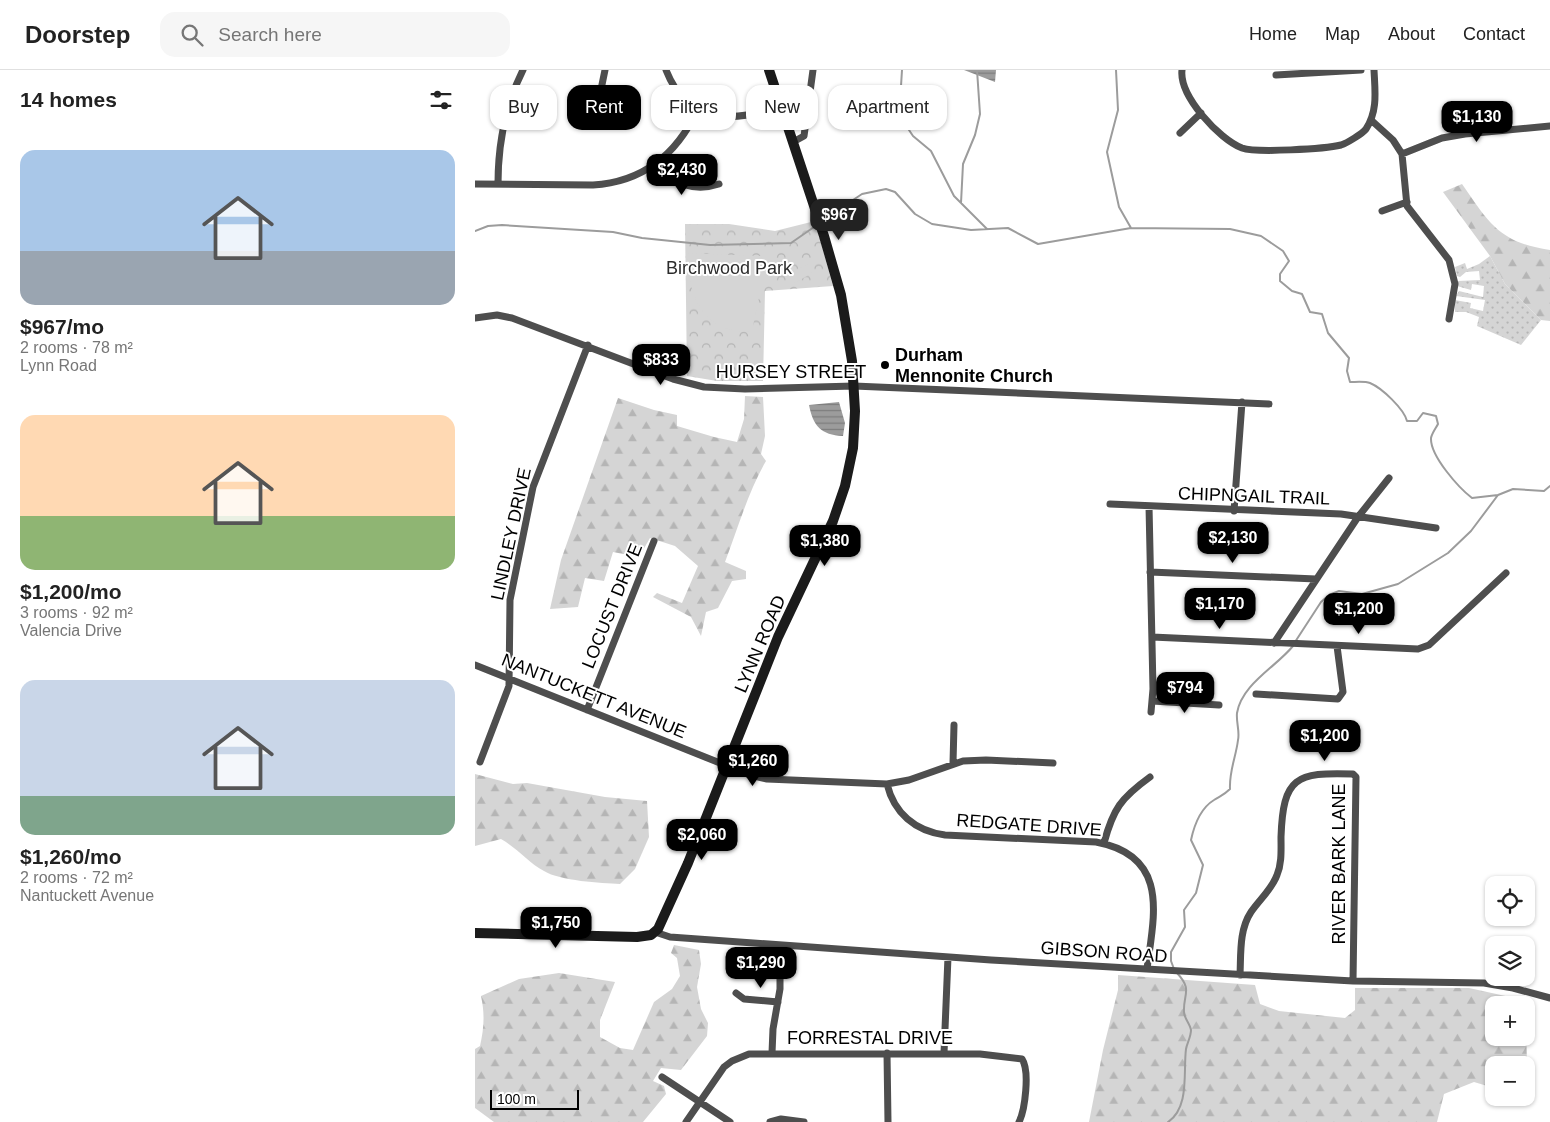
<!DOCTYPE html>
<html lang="en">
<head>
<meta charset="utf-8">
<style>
	:root { --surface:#fff; --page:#f6f6f6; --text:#222; --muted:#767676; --line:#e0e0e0; --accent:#000 }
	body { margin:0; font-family:Arial,sans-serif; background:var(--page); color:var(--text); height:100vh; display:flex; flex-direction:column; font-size:19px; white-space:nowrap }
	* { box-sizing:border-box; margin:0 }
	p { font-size:16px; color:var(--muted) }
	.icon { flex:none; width:28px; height:28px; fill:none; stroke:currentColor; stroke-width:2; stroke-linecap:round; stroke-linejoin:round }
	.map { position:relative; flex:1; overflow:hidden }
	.side { display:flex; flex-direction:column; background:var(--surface); width:475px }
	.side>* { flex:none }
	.top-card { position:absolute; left:15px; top:15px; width:475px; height:45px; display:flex; gap:10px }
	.tools { position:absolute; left:1010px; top:806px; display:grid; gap:10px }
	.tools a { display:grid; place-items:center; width:50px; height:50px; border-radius:10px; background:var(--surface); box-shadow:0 1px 4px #0004; font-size:25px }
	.scale { position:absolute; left:15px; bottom:12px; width:89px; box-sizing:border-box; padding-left:5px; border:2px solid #000; border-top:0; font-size:14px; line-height:18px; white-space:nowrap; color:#000; -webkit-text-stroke:4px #fff; paint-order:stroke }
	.price { position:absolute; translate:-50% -42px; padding:0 11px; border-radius:10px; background:var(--accent); color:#fff; font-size:16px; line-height:32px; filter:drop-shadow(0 1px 2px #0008) }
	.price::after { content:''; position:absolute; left:50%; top:30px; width:15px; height:11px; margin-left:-8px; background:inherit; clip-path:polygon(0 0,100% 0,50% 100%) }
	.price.selected { background:#222; color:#fff }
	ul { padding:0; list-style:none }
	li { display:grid; align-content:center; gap:10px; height:265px; padding:0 20px }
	li span { display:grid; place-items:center; height:155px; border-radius:15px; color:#555 }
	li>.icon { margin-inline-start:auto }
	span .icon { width:90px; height:90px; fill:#fffc; stroke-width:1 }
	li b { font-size:21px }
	h2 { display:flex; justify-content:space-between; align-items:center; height:60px; padding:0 20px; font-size:21px }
	.pill { padding:0 18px; border-radius:15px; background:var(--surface); box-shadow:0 1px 4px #0004; font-size:18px; line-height:45px }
	.pill.selected { background:var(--accent); color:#fff }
	header { display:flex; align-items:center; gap:30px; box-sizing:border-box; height:70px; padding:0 25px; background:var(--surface); border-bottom:1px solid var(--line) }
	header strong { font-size:24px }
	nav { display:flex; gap:28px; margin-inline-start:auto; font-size:18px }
	.search { width:350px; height:45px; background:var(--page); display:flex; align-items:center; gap:12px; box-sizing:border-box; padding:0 18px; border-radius:15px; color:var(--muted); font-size:19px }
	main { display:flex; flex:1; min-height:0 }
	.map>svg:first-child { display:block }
	.grass { fill:url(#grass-dots) }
	.forest { fill:url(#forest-firs) }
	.park { fill:url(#park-crowns) }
	.garden { fill:#d5d5d5 }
	.water { fill:url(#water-rules) }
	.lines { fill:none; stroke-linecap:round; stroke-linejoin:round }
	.stream { stroke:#9c9c9c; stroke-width:2 }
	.street { stroke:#4e4e4e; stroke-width:7 }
	.secondary { stroke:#1b1b1b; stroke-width:10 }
	.poi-dot { fill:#000; stroke:#fff; stroke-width:2 }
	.labels { text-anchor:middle; stroke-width:4; stroke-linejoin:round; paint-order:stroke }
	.park-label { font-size:18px; fill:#2c2c2c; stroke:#fff }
	.poi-label { font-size:18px; font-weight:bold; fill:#000; stroke:#fff; text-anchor:start }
	.street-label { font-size:18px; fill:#000; stroke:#fff }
</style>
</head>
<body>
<header>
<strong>Doorstep</strong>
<div class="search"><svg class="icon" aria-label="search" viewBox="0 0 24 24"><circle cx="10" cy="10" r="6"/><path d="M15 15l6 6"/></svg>Search here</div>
<nav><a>Home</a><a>Map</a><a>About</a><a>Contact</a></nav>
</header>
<main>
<section class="side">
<h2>14 homes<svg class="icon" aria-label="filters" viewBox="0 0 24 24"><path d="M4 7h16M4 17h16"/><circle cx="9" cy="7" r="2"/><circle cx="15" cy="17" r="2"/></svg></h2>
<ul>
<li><span style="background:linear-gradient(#a9c7e8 65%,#9aa5b1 0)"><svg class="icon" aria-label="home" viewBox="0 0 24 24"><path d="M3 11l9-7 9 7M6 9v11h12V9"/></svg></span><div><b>$967/mo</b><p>2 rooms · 78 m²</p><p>Lynn Road</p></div></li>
<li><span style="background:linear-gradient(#ffd9b3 65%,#8fb573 0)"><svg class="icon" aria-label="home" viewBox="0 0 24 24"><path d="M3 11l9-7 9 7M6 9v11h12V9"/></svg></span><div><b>$1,200/mo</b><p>3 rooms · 92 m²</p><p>Valencia Drive</p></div></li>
<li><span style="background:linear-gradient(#c9d6e8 75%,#7fa58c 0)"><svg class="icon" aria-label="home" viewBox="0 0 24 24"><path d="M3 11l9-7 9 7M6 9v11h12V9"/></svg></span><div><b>$1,260/mo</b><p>2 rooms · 72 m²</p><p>Nantuckett Avenue</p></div></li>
</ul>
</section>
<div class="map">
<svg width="1075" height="1052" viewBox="0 0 1075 1052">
	<defs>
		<pattern id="grass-dots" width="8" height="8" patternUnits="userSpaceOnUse" patternTransform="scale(1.25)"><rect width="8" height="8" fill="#d5d5d5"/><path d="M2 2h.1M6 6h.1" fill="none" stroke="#b5b5b5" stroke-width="1.8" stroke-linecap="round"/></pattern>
		<pattern id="forest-firs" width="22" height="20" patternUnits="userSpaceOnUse" patternTransform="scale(1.25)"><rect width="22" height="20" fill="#d5d5d5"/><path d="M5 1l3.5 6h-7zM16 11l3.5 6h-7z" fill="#b5b5b5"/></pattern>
		<pattern id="park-crowns" width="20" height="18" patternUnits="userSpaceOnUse" patternTransform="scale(1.25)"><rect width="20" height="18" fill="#d5d5d5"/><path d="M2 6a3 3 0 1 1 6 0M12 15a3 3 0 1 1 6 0" fill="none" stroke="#b5b5b5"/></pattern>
		<pattern id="water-rules" width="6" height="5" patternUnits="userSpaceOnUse" patternTransform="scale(1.25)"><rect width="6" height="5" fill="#9c9c9c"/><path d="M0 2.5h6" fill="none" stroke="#7d7d7d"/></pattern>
	</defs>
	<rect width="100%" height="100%" fill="#fff"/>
	<path class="grass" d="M 1015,186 L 1030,214 L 1066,250 L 1046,275 L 1002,256 L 1004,247 L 991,242 L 980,242 L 980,230 L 996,233 L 995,238 L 1008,241 L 1010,230 L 981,226 L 984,221 L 1008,227 L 1009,216 L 997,214 L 996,220 L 982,216 L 983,211 L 1005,210 L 1004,201 L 991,202 L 985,207 L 982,206 L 980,197 L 990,193 L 992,199 L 1004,194 Z"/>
	<path class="forest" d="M 987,114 C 1014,153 1025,173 1075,180 L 1075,251 L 1066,250 L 1030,214 L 1015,186 L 968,122 Z
		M 270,326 L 288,327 L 290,366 L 286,384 L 291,391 C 273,422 263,458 250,492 L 271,501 L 271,509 L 257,511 L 243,538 L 231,542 L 226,566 L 216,547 L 178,527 L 182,523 L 207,533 L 223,496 L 200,476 L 175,468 L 164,487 L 138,482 L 129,511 L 110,508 L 103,537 L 75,539 L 86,490 L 143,328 L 179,340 L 202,345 L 202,356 L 239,367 L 262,372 L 269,349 Z
		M 0,704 L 38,714 L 52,713 L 130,727 L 172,731 L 174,767 L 160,799 L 145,814 C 126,813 85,811 69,801 C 54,793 42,778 26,769 L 0,776 Z
		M 199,875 L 224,880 L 226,894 L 222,917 L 226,939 L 233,953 L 232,966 L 206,1000 L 186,998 L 178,1011 L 189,1016 L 191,1024 L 168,1052 L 19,1052 L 0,1038 L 0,979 L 5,976 C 9,959 10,944 6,926 L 44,909 L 84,903 L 140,912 L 125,950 L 125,967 L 145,978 L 158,980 L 179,932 L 197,919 L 205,906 L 202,888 L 196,883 Z
		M 643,905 L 780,915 L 785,934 L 804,941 L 870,948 L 880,940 L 880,918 L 994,918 L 1044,929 L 1045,935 L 1019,935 L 1019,968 L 1051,968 L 1051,958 L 1053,1029 L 1047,1028 L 1051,1028 L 1051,995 L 1019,995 L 1019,1018 L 999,1012 L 969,1024 L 962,1052 L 614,1052 L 628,980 L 643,920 Z"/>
	<path class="park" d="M 340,151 L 358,216 L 290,221 L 288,311 L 242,311 L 212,306 L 210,154 L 254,154 L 300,161 Z"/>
	<path class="garden" d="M 213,183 L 286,186 L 291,194 L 277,261 C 229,266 211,223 213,183 Z
		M 332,194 L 337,203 L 318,214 L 313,205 Z"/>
	<path class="water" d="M 489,0 L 521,0 L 520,12 Z
		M 364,332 L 370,353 L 368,366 C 346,365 338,356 334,335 Z"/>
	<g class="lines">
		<path class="stream" d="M 427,0 L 425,32 L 430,54 L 438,66 L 456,81 L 479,126 L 512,159
			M 641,0 L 643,40 L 632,82 L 644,137 L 656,158
			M 486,133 L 488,94 L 500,65 L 505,44 L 502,0
			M 350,152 L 360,142 L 387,124 L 411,119 L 420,122 L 440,144 L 457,154 L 496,160 L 533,158 L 563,174 L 656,158 L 755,159 L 786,166 L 808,181 L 814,191 L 805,204 L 805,211 L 817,221 L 827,224 L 835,242 L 847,244 L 853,263 L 874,288 L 872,301 L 875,312 C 881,312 890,311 895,313 C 907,318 929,339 932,351 L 942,351 L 948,343 L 961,346 L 963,354 C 961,358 957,363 956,368 C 955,386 984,418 997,428 L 1023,425
			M 0,161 L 13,156 L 27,155 L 138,162 L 167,168 L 235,175 L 316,173 L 339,157
			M 820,572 L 846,532 L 854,525 L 864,521 L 887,524 L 923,514 L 973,483 L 996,461 L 1023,425 L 1038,419 L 1069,421 L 1075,416
			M 699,899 L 696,891 L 696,882 L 710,857 L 709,840 L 721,823 L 728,795 L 716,770 C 719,756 726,738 739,730 C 745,726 749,725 755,719 C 754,701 761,687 763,670 C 765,662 761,652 762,643 C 767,614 801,597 818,576
			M 693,1052 C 715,1037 708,1002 711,979 C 712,973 716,967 716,960 C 715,954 709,948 709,942 C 708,924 718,920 702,903"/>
		<path class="street" d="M 191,0 C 212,54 259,54 306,35
			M 707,0 C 704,26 744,69 767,78 C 781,83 850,79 866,75 C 872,73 887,64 891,59 C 903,41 900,21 899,0
			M 801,5 L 886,0
			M 123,34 L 130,0
			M 896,50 L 918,70 L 927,84 L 932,136 L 974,190 L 980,214 L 974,249
			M 705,63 L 726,43
			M 318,72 L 329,66 L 338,0
			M 927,84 L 967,68 L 990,64 L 1075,56
			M 180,96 C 197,114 220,122 244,114
			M 0,114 L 118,115 C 168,112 202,84 223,39
			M 23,114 C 23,74 30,36 48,0
			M 907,141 L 932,132
			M 0,248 L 22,245 L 37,248 L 198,309 L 229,317 L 270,319 L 379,316 L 794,334
			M 635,434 L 866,444 L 961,458
			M 674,436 L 678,619 L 676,642
			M 759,441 L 767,332
			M 675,502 L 841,509
			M 677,567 L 943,579 L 954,575 L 1031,503
			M 799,573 L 883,447 L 914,408
			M 0,595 L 275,705 L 292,709 L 412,714 L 434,710 L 488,691 L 511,690 L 578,693
			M 781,624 L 863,629 L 868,622 L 862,576
			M 677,631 L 744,635
			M 112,640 L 179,471
			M 5,692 L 34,616 L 35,530 L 58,417 L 113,275
			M 478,693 L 479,655
			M 412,714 C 419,743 440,761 470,765 L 621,772 C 695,786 679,845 672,899
			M 629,773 C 638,739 646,728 675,707
			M 180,862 L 195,867 L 516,890 L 878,911 L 1009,913 L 1038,918 L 1075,928
			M 765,905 C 766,884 764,860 776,842 C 785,829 797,819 802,805 C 807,793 806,780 806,767 C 808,707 821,702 878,704 L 881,707 L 878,911
			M 261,923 L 269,929 L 303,932
			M 297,983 L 298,959 L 305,919 L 305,876
			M 412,983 L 413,1052
			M 469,983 L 473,887
			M 187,1007 L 255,1052
			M 211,1052 L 249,997 L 257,991 L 274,984 L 505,984 L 547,989 C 555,1001 550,1040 544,1052
			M 295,1052 L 306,1049 L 329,1052"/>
		<path class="secondary" d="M 0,863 L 162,867 L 176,865 L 183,859 L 213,793 L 303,567 L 358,451 L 370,416 L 378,378 L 380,341 L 377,291 L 366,225 L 349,166 L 294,0"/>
	</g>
	<circle class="poi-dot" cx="410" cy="295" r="5"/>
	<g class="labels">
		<g class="park-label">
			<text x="254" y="204">Birchwood Park</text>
		</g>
		<g class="poi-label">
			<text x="420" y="291">Durham<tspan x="420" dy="21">Mennonite Church</tspan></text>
		</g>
		<g class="street-label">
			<text x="316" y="308">HURSEY STREET</text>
			<text transform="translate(779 426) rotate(2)" y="6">CHIPNGAIL TRAIL</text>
			<text transform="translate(36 464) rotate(-78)" y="6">LINDLEY DRIVE</text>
			<text transform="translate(137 536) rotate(-68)" y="6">LOCUST DRIVE</text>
			<text transform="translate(285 574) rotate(-67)" y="6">LYNN ROAD</text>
			<text transform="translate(119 626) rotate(22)" y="6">NANTUCKETT AVENUE</text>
			<text transform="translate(554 755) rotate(4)" y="6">REDGATE DRIVE</text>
			<text transform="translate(864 794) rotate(-90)" y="6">RIVER BARK LANE</text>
			<text transform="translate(629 882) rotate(4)" y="6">GIBSON ROAD</text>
			<text x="395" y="974">FORRESTAL DRIVE</text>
		</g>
	</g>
</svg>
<div class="tools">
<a><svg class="icon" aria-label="locate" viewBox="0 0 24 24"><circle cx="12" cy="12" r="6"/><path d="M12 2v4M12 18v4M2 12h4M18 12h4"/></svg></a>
<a><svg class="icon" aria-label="layers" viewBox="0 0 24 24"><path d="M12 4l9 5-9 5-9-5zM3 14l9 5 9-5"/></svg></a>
<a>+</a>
<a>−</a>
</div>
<div class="scale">100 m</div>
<b class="price" style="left:1002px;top:73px">$1,130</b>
<b class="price" style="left:207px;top:126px">$2,430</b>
<b class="price selected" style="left:364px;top:171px">$967</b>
<b class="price" style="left:186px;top:316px">$833</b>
<b class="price" style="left:758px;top:494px">$2,130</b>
<b class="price" style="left:350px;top:497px">$1,380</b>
<b class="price" style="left:745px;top:560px">$1,170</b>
<b class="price" style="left:884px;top:565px">$1,200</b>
<b class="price" style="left:710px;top:644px">$794</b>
<b class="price" style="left:850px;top:692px">$1,200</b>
<b class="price" style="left:278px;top:717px">$1,260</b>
<b class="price" style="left:227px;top:791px">$2,060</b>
<b class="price" style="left:81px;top:879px">$1,750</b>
<b class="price" style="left:286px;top:919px">$1,290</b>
<div class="top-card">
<a class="pill">Buy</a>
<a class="pill selected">Rent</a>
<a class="pill">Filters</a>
<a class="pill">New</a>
<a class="pill">Apartment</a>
</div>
</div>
</main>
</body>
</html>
